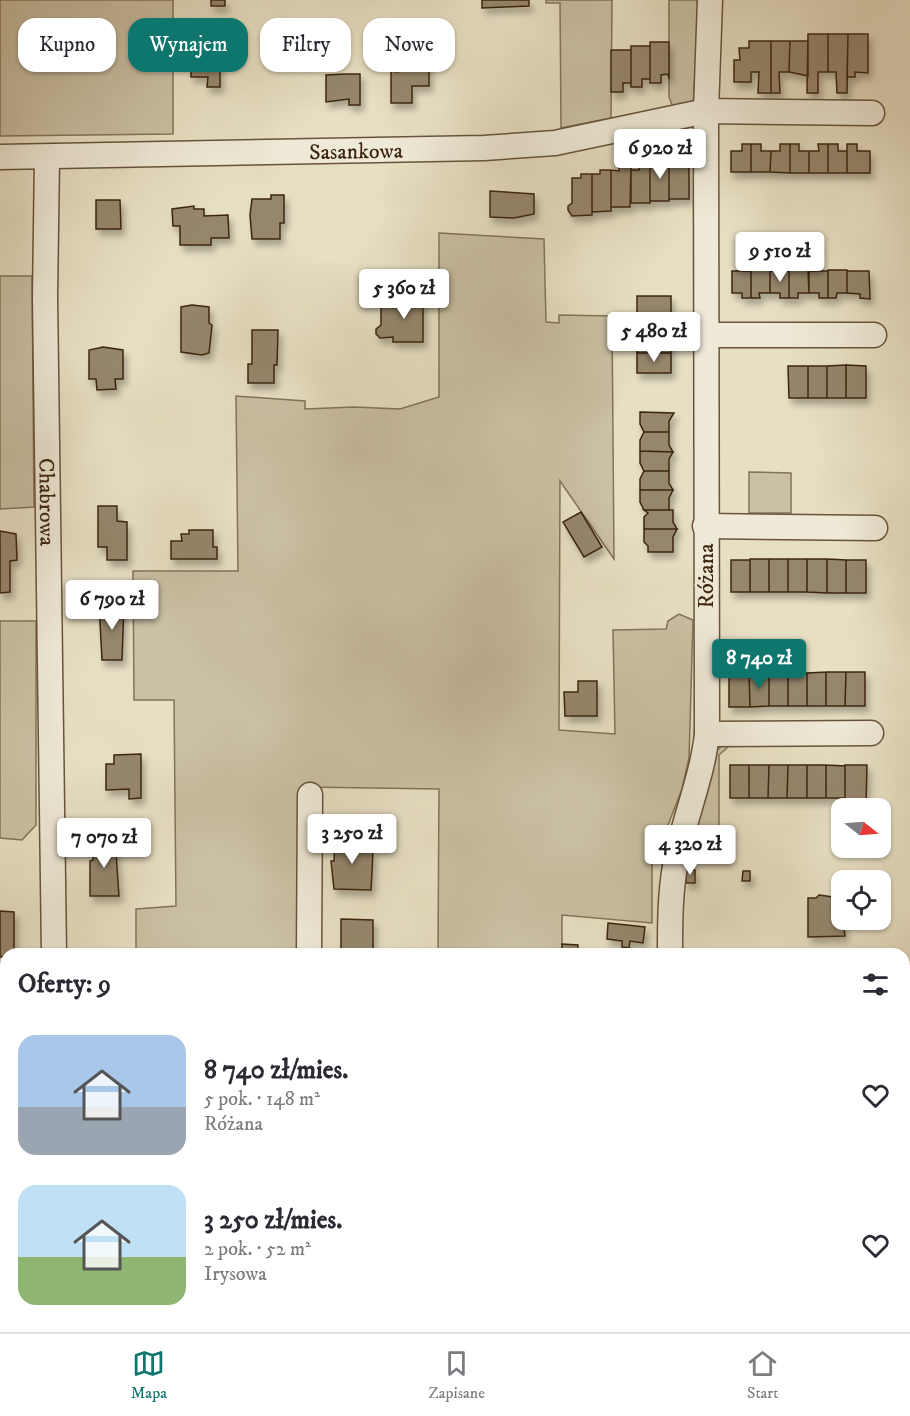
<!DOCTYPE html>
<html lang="pl">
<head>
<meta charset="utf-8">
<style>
	:root { --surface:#fff; --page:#f7f7f7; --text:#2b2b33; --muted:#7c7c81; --line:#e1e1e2; --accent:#0f766e }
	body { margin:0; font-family:"IM FELL DW Pica",serif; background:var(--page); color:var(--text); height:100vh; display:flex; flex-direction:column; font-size:22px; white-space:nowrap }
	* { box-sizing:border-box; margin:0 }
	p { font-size:20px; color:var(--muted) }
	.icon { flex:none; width:33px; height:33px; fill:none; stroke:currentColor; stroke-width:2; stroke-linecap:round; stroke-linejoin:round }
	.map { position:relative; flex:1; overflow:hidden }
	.panel { position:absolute; left:0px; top:948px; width:910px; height:384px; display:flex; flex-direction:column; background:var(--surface); border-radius:18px 18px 0 0; box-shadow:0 2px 4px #0004 }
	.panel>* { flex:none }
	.banner { position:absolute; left:18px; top:18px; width:600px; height:54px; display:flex; gap:12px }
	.needle { width:39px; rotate:107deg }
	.fabs { position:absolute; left:831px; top:798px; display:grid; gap:12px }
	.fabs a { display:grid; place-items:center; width:60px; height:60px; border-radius:12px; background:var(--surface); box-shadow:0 2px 4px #0004; font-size:30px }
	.price { position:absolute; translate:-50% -51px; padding:0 14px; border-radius:6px; background:#fff; color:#222; font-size:20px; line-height:39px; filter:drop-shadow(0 2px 3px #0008) }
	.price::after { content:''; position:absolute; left:50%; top:36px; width:18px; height:14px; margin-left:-9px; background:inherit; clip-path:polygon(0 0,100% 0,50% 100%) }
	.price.active { background:var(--accent); color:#fff }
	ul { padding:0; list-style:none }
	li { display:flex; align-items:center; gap:18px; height:150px; padding:0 18px }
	li span { display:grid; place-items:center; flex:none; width:168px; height:120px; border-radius:18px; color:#555 }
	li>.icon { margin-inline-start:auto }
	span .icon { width:72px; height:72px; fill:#fffc; stroke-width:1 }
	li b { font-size:26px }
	h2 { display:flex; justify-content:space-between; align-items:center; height:72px; padding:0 18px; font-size:26px }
	.chip { padding:0 21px; border-radius:18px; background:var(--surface); box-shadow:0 2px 4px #0004; font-size:21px; line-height:54px }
	.chip.active { background:var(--accent); color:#fff }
	.tabs { display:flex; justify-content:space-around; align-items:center; height:84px; border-top:2px solid var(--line); background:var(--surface); font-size:16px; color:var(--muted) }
	.tabs a { display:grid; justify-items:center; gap:3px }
	.tabs .active { color:var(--accent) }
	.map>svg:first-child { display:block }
	.green { fill:#cac0a4; stroke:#837359; stroke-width:1.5 }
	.building { fill:#95866c; stroke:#3c260e; stroke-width:1.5; filter:url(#shadow) }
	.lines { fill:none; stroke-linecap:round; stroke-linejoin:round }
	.minor-casing { stroke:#67543b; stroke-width:27 }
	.major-casing { stroke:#3c260e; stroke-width:33 }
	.minor { stroke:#efead8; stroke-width:24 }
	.major { stroke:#e7dfc3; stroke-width:30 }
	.labels { text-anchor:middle; stroke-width:5; stroke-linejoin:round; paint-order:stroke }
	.street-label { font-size:22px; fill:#3c260e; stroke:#efead8 }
</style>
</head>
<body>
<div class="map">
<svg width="910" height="1332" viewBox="0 0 910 1332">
	<defs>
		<filter id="shadow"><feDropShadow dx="3.5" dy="6" stdDeviation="3" flood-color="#0004"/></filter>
	</defs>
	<rect width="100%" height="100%" fill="#e7dfc3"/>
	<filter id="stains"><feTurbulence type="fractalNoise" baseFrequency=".00333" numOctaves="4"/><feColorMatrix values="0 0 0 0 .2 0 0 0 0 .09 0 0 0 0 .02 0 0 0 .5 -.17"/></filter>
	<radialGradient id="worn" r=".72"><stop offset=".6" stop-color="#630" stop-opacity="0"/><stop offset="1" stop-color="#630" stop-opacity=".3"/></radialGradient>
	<path class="green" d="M 0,0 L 173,0 L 173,134 L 0,136 Z
		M 546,0 L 612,0 L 611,118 L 561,128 L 560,3 L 546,3 Z
		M 669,0 L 700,0 L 693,107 L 674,110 L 669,97 Z
		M 439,233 L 544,239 L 546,322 L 559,323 L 559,315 L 612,316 L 614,559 L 560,481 L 559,730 L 615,734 L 613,630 L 666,629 L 668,621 L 679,614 L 693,620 L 689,758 L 682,789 L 659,848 L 652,849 L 652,923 L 562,915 L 562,954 L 438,954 L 439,789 L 304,787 L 303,954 L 136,954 L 136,909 L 176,906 L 174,700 L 134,700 L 133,571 L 238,571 L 236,396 L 305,401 L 305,409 L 354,407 L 400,409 L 439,397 Z
		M 0,276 L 32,276 L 34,507 L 0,509 Z
		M 749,472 L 791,473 L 791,513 L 749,513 Z
		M 0,621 L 36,621 L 36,825 L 22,840 L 0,838 Z
		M 723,745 L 729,746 L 719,755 L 719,840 L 715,842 L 703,840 L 694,834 L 716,751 Z
		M 0,1079 L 6,1079 L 6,1188 L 0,1188 Z"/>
	<path class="building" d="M 211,0 L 225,0 L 225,6 L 211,6 Z
		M 482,0 L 529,0 L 529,6 L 482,8 Z
		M 205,31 L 220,31 L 220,87 L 207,87 L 208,77 L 191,77 L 191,36 L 205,37 Z
		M 808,34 L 828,34 L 828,72 L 818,72 L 818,93 L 807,93 Z
		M 828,34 L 848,34 L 847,93 L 837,93 L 836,72 L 828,72 Z
		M 848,34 L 868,34 L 868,73 L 855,72 L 855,77 L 847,77 Z
		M 749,41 L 771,41 L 771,93 L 758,93 L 759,72 L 751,72 L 751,82 L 734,82 L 734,60 L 740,60 L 739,48 L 749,48 Z
		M 771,41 L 790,41 L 789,72 L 779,72 L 780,93 L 771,93 Z
		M 790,41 L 808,41 L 808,76 L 789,72 Z
		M 650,42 L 669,42 L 669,79 L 668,74 L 661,75 L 661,83 L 650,83 Z
		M 398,44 L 424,44 L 424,59 L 429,59 L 429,86 L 412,86 L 412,103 L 391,103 L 391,71 L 398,72 Z
		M 631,46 L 650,46 L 650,79 L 642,79 L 642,87 L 631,87 Z
		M 611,50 L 631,50 L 631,83 L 623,83 L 623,92 L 611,92 Z
		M 345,74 L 360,74 L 360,105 L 349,105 L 349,99 L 326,102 L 326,75 Z
		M 742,144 L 751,144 L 751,172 L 731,172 L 731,151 L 742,151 Z
		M 751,144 L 761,144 L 761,151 L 771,151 L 770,172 L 751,172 Z
		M 780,144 L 790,144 L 790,173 L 770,172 L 771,151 L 780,151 Z
		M 790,144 L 799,144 L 799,151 L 809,151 L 809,173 L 790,173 Z
		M 818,144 L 828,144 L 828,173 L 809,173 L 809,151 L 819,151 Z
		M 828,144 L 838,144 L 838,151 L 847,151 L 847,173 L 828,173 Z
		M 847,144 L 857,144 L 857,151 L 870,151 L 870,173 L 847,173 Z
		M 658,156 L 669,156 L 669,201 L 650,201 L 650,165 L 658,165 Z
		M 669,158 L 680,158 L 680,167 L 689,167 L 689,199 L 669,199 Z
		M 639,162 L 650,162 L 650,203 L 631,203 L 631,166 L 631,170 L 639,170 Z
		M 619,166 L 631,166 L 630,207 L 611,207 L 611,170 L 619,171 Z
		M 600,170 L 611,170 L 611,211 L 592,212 L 592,174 L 600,174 Z
		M 581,174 L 592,174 L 592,215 L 572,216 L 568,210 L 568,206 L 572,203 L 572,178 L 581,178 Z
		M 490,191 L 534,194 L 534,214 L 514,218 L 490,217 Z
		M 271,195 L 284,195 L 284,223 L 280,223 L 280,239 L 252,239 L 250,215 L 252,199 L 271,199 Z
		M 96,200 L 120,200 L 121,229 L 96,229 Z
		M 194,206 L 194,209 L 204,209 L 204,216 L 228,215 L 229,238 L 211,238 L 211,245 L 180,245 L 180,226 L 173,226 L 172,209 Z
		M 770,270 L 770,293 L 759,293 L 760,298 L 751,298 L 751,270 Z
		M 808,270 L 809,293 L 798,293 L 798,298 L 789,298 L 789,270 Z
		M 847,270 L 847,293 L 837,293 L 836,298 L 828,298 L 828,270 Z
		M 732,271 L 751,271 L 751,298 L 742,298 L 742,293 L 732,293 Z
		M 770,271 L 789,271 L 789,298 L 780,298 L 780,293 L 770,293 Z
		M 809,271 L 828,271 L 828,298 L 819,298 L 819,293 L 809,293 Z
		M 847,271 L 869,271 L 870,299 L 860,298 L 860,294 L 847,293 Z
		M 403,293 L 423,293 L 423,342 L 393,342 L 393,337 L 380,338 L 376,334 L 376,329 L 381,325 L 381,307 L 403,308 Z
		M 637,296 L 671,296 L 671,315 L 637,315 Z
		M 192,305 L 209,307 L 209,323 L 212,325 L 209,353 L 202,355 L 181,352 L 181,307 Z
		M 637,315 L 671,315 L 671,334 L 637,334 Z
		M 252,330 L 278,330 L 277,365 L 274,365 L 274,383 L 248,383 L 248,364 L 252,364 Z
		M 637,334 L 671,334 L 671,353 L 637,353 Z
		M 103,347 L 123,350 L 123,379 L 115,379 L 116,389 L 97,390 L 96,379 L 89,379 L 89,350 Z
		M 637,353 L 671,353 L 671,373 L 637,373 Z
		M 846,365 L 866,366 L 866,398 L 846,398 Z
		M 846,365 L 846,398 L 827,398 L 827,366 Z
		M 788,366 L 808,366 L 808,398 L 789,398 Z
		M 808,366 L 827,366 L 827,398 L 808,398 Z
		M 640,412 L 674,413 L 669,421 L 669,432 L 644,432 L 640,424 Z
		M 644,432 L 669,432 L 669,445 L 673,452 L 640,451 L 640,440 Z
		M 640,451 L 673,452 L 669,459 L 669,471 L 644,471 L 640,463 Z
		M 644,471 L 669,471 L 669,483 L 673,490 L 640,490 L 640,479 Z
		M 640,490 L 673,490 L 669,498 L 669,510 L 644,510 L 640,502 Z
		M 98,506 L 117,506 L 117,521 L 127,522 L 127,560 L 107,560 L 107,547 L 98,547 Z
		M 644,510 L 673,510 L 673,522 L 677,529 L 644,529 L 644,517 L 648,513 Z
		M 581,512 L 602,547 L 584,557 L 563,522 Z
		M 644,529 L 677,529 L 673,537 L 673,552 L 648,552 L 648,546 L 644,542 Z
		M 189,530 L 213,530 L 213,547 L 217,547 L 217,559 L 171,559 L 171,541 L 182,541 L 181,534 L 189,534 Z
		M 0,531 L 16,534 L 17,560 L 10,561 L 10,592 L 0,593 Z
		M 750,559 L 769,559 L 769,592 L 750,592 Z
		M 769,559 L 788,559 L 788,592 L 769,592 Z
		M 788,559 L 807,559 L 807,592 L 788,592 Z
		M 807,559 L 827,559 L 827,593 L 807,592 Z
		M 827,559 L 846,560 L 846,593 L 827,593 Z
		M 731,560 L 750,560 L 750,592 L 731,592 Z
		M 846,560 L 866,560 L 866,593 L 846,593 Z
		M 114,602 L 124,604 L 122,660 L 102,660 L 99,604 L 111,604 Z
		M 826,672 L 826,706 L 807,706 L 807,673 Z
		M 826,672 L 846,672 L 845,706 L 826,706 Z
		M 846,672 L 865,672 L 865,706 L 845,706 Z
		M 729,673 L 749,673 L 750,707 L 729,707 Z
		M 749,673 L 769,673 L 769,706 L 750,707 Z
		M 769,673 L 788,673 L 788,706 L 769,706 Z
		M 788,673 L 807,673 L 807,706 L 788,706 Z
		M 578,681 L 597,681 L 597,716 L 565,716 L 564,692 L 578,692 Z
		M 141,754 L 141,798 L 129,799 L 129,789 L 106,790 L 106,764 L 114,764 L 114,755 Z
		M 730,765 L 749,765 L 749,798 L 730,798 Z
		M 749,765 L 769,765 L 768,798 L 749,798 Z
		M 769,765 L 788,765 L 787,798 L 768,798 Z
		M 788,765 L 807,765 L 807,798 L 787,798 Z
		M 807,765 L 826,765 L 826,798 L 807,798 Z
		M 826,765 L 845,766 L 845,798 L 826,798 Z
		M 845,765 L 867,765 L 866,806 L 854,806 L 854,799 L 845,799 Z
		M 347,837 L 361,837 L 361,851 L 373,851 L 371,890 L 334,889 L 331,861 L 334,861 L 335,840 L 346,840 Z
		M 115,839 L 119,896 L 90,896 L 90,861 L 93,860 L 93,840 Z
		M 686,870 L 695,870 L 695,883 L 686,883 Z
		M 743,871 L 750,871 L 750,881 L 742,881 Z
		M 819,895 L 840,898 L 845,936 L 808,937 L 808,898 L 816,898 Z
		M 0,911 L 14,912 L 14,954 L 0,957 Z
		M 341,919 L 373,920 L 373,951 L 354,954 L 354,951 L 341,951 Z
		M 608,923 L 645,927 L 643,943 L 630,941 L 629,948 L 622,947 L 622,941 L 607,939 Z
		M 562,944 L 578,945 L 577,954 L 562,954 Z
		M 0,1020 L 6,1020 L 5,1063 L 0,1064 Z
		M 2,1222 L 6,1222 L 6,1250 L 3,1250 Z
		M 0,1268 L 6,1268 L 6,1293 L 0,1293 Z
		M 597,1326 L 611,1326 L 611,1332 L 597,1332 Z
		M 701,1326 L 732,1326 L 732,1332 L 700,1332 Z
		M 767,1326 L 780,1326 L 780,1332 L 767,1332 Z
		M 835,1326 L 851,1326 L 851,1332 L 835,1332 Z"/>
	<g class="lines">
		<defs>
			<g id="minor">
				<path id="s1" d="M 0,157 L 484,148 L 555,143 L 706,111 L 872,113"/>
				<path id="s2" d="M 47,157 L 45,297 L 54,954"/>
				<path d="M 708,335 L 874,335"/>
				<path d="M 705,526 L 875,528"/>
				<path d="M 707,734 L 871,733"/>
				<path d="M 309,954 L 310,795"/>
				<path d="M 670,954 C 670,925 670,895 675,866 C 683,821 702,779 707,734 L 706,111 L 710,0"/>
				<path d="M 670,1326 L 670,1332"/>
				<path d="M 516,1332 L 516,1326"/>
			</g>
			<path id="major" d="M 389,1326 L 439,1332
				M 54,1332 L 109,1326"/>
		</defs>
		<use href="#minor" class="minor-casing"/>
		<use href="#major" class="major-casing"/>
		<use href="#minor" class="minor"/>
		<use href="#major" class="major"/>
	</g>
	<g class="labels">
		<g class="street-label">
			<text dy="8" stroke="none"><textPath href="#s1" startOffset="356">Sasankowa</textPath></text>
			<text dy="8" stroke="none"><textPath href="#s2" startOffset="345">Chabrowa</textPath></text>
			<text transform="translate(705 576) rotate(-90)" y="8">Różana</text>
		</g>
	</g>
	<rect width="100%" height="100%" filter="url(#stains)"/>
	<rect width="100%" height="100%" fill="url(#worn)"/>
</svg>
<div class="fabs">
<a><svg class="needle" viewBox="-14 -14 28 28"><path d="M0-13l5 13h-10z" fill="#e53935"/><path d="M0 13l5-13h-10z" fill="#7c7c81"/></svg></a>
<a><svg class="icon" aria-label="locate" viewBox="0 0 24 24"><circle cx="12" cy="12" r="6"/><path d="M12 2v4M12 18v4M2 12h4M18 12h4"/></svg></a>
</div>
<b class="price" style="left:660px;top:180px">6 920 zł</b>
<b class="price" style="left:780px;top:283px">9 510 zł</b>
<b class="price" style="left:404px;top:320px">5 360 zł</b>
<b class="price" style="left:654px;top:363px">5 480 zł</b>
<b class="price" style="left:112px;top:631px">6 790 zł</b>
<b class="price active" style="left:759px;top:690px">8 740 zł</b>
<b class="price" style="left:352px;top:865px">3 250 zł</b>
<b class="price" style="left:104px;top:869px">7 070 zł</b>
<b class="price" style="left:690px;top:876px">4 320 zł</b>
<div class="banner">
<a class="chip">Kupno</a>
<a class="chip active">Wynajem</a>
<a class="chip">Filtry</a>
<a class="chip">Nowe</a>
</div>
<section class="panel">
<h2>Oferty: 9<svg class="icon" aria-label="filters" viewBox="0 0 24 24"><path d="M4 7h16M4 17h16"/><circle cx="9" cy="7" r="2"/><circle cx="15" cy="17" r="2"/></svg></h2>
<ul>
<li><span style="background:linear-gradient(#a9c7e8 60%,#9aa5b1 0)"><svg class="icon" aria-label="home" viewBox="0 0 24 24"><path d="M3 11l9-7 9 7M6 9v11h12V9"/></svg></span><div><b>8 740 zł/mies.</b><p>5 pok. · 148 m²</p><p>Różana</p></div><svg class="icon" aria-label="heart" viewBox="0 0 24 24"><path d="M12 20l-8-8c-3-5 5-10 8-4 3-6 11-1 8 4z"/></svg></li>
<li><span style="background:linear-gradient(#bfe0f5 60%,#8fb573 0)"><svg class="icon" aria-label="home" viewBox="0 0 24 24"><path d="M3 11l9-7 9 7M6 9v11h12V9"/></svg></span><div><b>3 250 zł/mies.</b><p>2 pok. · 52 m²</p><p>Irysowa</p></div><svg class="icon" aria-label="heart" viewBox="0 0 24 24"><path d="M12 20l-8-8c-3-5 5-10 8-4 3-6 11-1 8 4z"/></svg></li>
</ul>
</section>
</div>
<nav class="tabs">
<a class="active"><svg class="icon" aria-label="map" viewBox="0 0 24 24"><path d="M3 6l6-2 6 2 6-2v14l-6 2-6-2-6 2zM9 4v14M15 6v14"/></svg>Mapa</a>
<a><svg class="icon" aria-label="saved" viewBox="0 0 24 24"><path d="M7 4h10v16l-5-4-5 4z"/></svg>Zapisane</a>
<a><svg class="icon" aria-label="home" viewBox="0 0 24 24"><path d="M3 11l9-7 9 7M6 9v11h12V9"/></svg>Start</a>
</nav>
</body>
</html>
